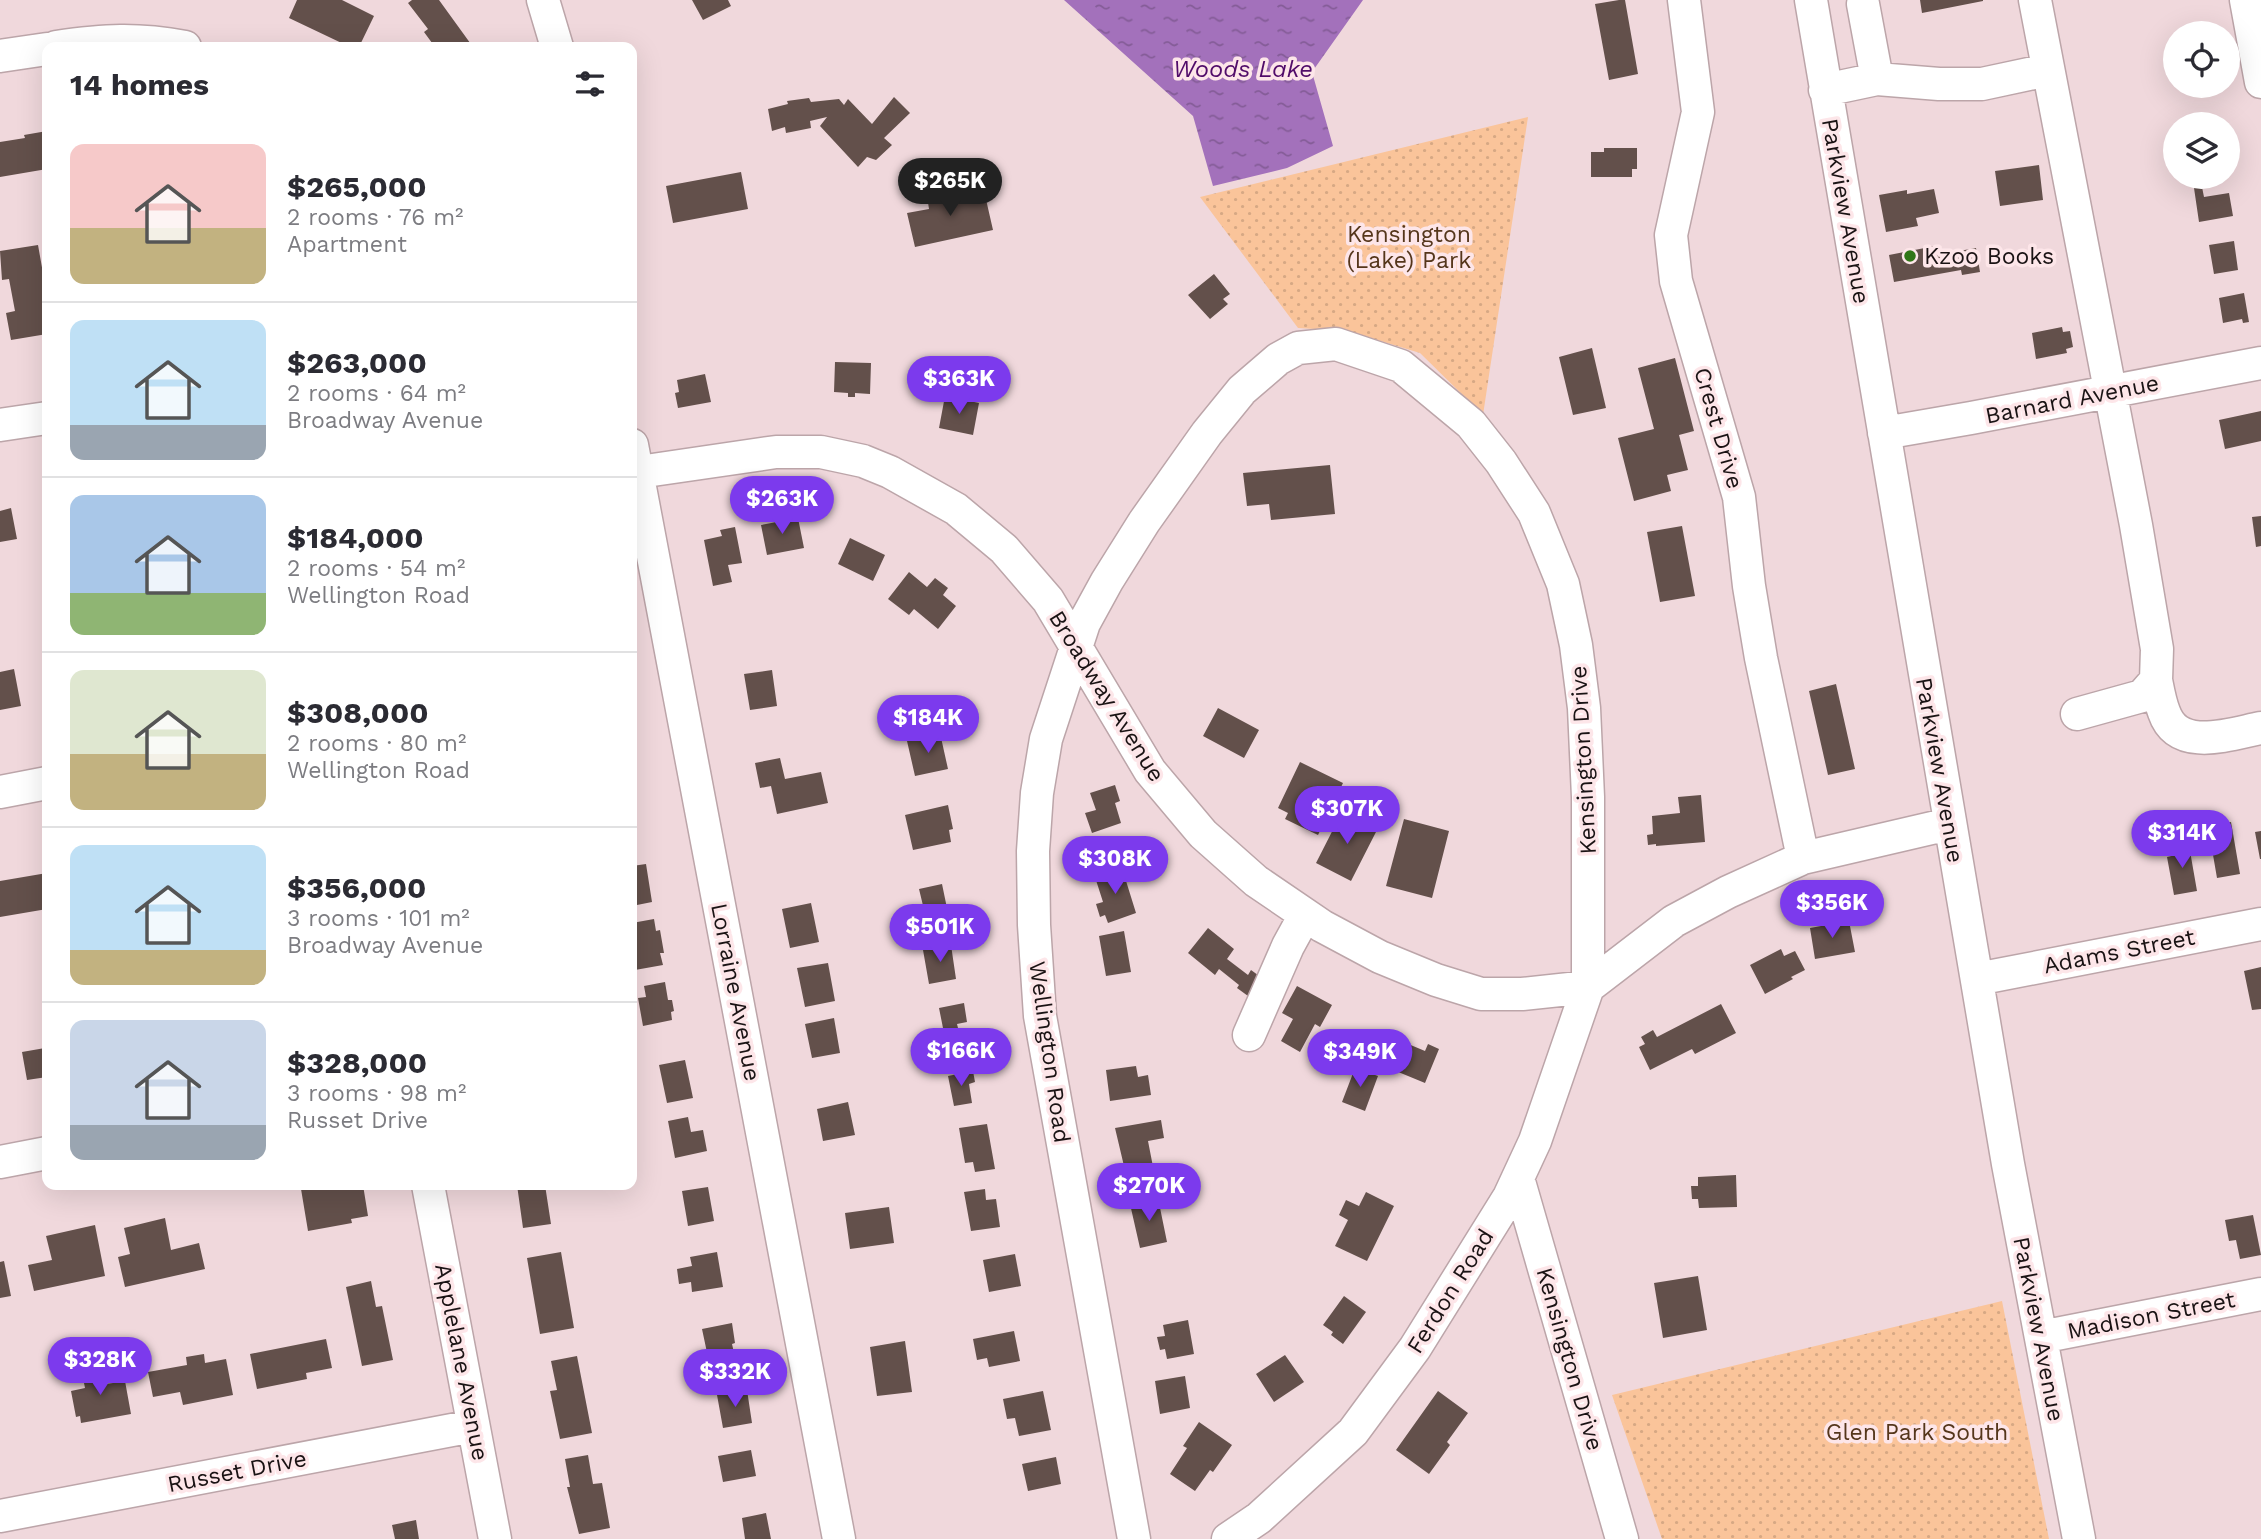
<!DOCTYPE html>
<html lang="en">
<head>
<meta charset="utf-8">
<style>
	:root { --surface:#fff; --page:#f7f7f7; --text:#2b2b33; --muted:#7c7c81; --line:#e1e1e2; --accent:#7c3aed }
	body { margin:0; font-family:"Work Sans",sans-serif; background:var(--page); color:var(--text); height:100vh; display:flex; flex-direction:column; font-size:26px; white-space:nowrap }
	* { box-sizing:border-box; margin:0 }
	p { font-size:23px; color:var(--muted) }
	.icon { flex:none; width:38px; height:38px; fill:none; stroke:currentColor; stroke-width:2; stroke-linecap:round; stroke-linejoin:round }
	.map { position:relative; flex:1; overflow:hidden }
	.details { position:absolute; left:42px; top:42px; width:595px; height:1148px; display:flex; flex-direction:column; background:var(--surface); border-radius:14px; box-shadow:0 7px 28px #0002 }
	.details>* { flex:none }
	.buttons { position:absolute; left:2163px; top:21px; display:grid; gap:14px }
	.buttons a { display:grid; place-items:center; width:77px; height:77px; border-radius:50%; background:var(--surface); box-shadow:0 7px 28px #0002; font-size:35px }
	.price { position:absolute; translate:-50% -60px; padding:0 16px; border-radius:24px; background:var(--accent); color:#fff; font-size:23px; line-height:46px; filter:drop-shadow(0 2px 4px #0008) }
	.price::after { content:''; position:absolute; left:50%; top:42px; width:21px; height:16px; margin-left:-10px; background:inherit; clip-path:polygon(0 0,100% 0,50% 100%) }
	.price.selected { background:#222; color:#fff }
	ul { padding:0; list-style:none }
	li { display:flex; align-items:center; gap:21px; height:175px; padding:0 28px }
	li+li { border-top:2px solid var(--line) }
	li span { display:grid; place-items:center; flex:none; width:196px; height:140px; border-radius:14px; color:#555 }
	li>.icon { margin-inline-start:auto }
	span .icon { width:84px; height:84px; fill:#fffc; stroke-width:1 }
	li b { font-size:30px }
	h2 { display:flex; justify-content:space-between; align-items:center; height:84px; padding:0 28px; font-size:30px }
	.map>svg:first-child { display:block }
	.grass { fill:url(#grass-dots) }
	.water { fill:url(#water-ripples) }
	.building { fill:#63504b }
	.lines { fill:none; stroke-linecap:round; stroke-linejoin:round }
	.minor-casing { stroke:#bca5a9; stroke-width:35 }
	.minor { stroke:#fff; stroke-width:32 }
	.poi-dot { fill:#307617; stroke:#fde6e9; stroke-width:2.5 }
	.labels { text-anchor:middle; stroke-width:7; stroke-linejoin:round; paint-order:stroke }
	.street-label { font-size:23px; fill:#1a1314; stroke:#fde6e9 }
	.park-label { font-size:23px; fill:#55361b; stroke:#fde6e9 }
	.poi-label { font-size:23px; fill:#1a1314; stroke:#fde6e9; text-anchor:start }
	.water-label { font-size:24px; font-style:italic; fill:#510c69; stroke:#fde6e9 }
</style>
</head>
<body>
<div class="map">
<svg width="2261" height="1539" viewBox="0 0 2261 1539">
	<defs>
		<pattern id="grass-dots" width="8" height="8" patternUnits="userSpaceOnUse" patternTransform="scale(1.75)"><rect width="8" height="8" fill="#fac49a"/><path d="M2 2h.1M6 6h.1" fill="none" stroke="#d6a884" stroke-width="1.8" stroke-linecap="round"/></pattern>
		<pattern id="water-ripples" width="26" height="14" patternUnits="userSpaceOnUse" patternTransform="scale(1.75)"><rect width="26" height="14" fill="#a371bb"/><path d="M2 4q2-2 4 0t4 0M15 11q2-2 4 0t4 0" fill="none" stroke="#845c97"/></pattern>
	</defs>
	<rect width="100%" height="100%" fill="#f0d8dc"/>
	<path class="grass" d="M 1528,117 L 1483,415 L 1420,353 L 1348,331 L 1298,328 L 1200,197 Z
		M 2002,1301 L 2049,1539 L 1662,1539 L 1612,1395 Z"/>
	<path class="water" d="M 1064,0 L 1363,0 L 1312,72 L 1333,146 L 1287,168 L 1213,186 L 1193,116 Z"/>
	<path class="building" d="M 297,0 L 342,0 L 374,16 L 359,47 L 350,47 L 289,18 Z
		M 412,0 L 439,0 L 473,47 L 448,47 L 445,44 L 440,47 L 435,47 L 424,32 L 428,29 L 408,3 Z
		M 692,0 L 728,0 L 731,6 L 703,20 Z
		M 1619,0 L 1625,0 L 1638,74 L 1609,80 L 1595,4 Z
		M 1920,0 L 1983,0 L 1983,1 L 1922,13 Z
		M 894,97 L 910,113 L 884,138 L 892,145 L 876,160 L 867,157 L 858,167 L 820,126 L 827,117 L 810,121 L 811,128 L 786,133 L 785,127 L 772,131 L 768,109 L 788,104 L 787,101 L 809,98 L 811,102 L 839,99 L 844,105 L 848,99 L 872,124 Z
		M 47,131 L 47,169 L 0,177 L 0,142 L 25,138 L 24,135 Z
		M 1604,148 L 1637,148 L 1637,169 L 1632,169 L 1632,177 L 1591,177 L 1591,152 L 1604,152 Z
		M 2039,165 L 2043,200 L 2000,206 L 1995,171 Z
		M 741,172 L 748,209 L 673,223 L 666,186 Z
		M 2202,187 L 2204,197 L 2229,193 L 2233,216 L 2199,222 L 2194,188 Z
		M 958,189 L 960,200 L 985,195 L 993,230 L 915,247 L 907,213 L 929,209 L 927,196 Z
		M 1934,189 L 1939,213 L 1916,218 L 1918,226 L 1886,232 L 1879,195 L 1907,190 L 1907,194 Z
		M 2234,241 L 2238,270 L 2214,274 L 2209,245 Z
		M 38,245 L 43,273 L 47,272 L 47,334 L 11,340 L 6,313 L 15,311 L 9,279 L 2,280 L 0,251 Z
		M 1940,245 L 1942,254 L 1976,248 L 1980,272 L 1962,275 L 1961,270 L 1894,282 L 1889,255 Z
		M 1214,274 L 1230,294 L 1223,299 L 1228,304 L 1210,319 L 1188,295 Z
		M 2244,293 L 2249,322 L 2243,323 L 2242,319 L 2223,323 L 2219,298 Z
		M 2062,327 L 2063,332 L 2070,331 L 2073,347 L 2066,349 L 2067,353 L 2036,359 L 2032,333 Z
		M 1592,348 L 1606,408 L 1573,415 L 1559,357 Z
		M 1675,358 L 1694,431 L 1679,435 L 1688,470 L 1667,475 L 1671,491 L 1634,501 L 1618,438 L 1654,429 L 1638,368 Z
		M 835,362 L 871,363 L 870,394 L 855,393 L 855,397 L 848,397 L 848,393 L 834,392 Z
		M 705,374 L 711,402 L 678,408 L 675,393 L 679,392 L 677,380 Z
		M 945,396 L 979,403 L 973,435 L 939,428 Z
		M 2261,411 L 2261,441 L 2225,449 L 2219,420 Z
		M 1330,465 L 1335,514 L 1271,520 L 1269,504 L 1247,506 L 1243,473 Z
		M 11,508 L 17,539 L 0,542 L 0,511 Z
		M 2261,516 L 2261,546 L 2256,547 L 2252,517 Z
		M 798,518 L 804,548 L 767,555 L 761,525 Z
		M 1682,526 L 1695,596 L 1660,602 L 1647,532 Z
		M 735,527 L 742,563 L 728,565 L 732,582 L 713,586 L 704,540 L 722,536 L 720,530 Z
		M 850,538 L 885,555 L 873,581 L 838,564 Z
		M 909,572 L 927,587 L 935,578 L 948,588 L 943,595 L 956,606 L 938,629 L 914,609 L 909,615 L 888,599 Z
		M 14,669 L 21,706 L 0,710 L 0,672 Z
		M 772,670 L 777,706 L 750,710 L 744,674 Z
		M 1836,684 L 1855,769 L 1828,775 L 1809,691 Z
		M 1218,708 L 1259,730 L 1244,758 L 1203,736 Z
		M 940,733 L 948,769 L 915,776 L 907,741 Z
		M 780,758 L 785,779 L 821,772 L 828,803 L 777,814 L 771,786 L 760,788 L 755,763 Z
		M 1300,762 L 1343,783 L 1318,835 L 1285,819 L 1288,813 L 1278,808 Z
		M 1115,785 L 1120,801 L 1115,803 L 1121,823 L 1092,833 L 1085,813 L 1096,810 L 1090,793 Z
		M 1701,795 L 1705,842 L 1656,846 L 1656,844 L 1648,845 L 1647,835 L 1653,834 L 1652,816 L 1680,813 L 1678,797 Z
		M 948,805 L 953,829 L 949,830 L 951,842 L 913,850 L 905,815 Z
		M 1342,812 L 1377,830 L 1351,881 L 1316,863 Z
		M 1404,819 L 1449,831 L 1432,898 L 1386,886 Z
		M 2231,822 L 2240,874 L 2217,878 L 2208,826 Z
		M 2261,831 L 2261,859 L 2260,859 L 2255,832 Z
		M 2185,840 L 2188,852 L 2190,851 L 2197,891 L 2174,895 L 2167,857 L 2176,855 L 2173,842 Z
		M 646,864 L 652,902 L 632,906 L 632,866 Z
		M 1122,868 L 1136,913 L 1108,923 L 1105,915 L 1100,917 L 1096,904 L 1103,902 L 1095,877 Z
		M 47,873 L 47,909 L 0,917 L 0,881 Z
		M 942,884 L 948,913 L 926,918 L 919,889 Z
		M 811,903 L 819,942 L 790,948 L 782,909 Z
		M 654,919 L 656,931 L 660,930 L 664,953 L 660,953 L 663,965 L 635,970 L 634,963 L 632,963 L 632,923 Z
		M 1849,921 L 1855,952 L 1815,959 L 1810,928 Z
		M 1208,928 L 1234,949 L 1227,959 L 1248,975 L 1251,970 L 1262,978 L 1248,996 L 1237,988 L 1239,985 L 1219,969 L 1215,975 L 1188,953 Z
		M 1124,931 L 1131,972 L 1106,976 L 1099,936 Z
		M 951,945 L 956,979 L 929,984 L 923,950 Z
		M 1781,949 L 1784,956 L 1795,951 L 1805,970 L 1791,977 L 1793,979 L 1765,994 L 1750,965 Z
		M 828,963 L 835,1001 L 805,1007 L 797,968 Z
		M 2261,967 L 2261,1009 L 2252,1010 L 2244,971 Z
		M 665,982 L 668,1000 L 672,1000 L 674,1011 L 671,1012 L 672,1020 L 643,1026 L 638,998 L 646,997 L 644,986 Z
		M 1297,986 L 1332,1005 L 1320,1027 L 1315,1024 L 1300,1052 L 1281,1041 L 1293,1019 L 1282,1013 Z
		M 964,1003 L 967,1022 L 957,1024 L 961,1040 L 946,1043 L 939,1008 Z
		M 1721,1004 L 1736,1033 L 1695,1054 L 1692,1049 L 1650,1070 L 1639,1047 L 1645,1044 L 1641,1037 L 1653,1030 L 1657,1037 Z
		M 834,1018 L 840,1053 L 812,1058 L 805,1024 Z
		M 1401,1041 L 1425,1051 L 1428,1044 L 1439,1049 L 1425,1083 L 1391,1069 L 1394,1061 L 1386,1058 L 1391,1044 L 1399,1047 Z
		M 44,1043 L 47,1043 L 47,1077 L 27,1080 L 22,1052 L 45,1048 Z
		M 685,1060 L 693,1098 L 667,1103 L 659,1065 Z
		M 1136,1066 L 1138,1077 L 1148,1075 L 1151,1095 L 1110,1101 L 1106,1070 Z
		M 1355,1068 L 1378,1076 L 1365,1111 L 1342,1102 Z
		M 973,1071 L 975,1082 L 969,1084 L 972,1103 L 954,1106 L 948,1076 Z
		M 848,1102 L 855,1135 L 823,1141 L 817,1109 Z
		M 688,1117 L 691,1132 L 703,1130 L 707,1151 L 675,1158 L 668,1121 Z
		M 1161,1120 L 1164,1138 L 1148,1141 L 1155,1177 L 1128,1183 L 1115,1128 Z
		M 987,1124 L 995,1169 L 975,1172 L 973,1162 L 965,1163 L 959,1128 Z
		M 1736,1175 L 1737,1207 L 1699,1208 L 1698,1199 L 1692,1199 L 1691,1186 L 1698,1186 L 1698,1177 Z
		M 326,1185 L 363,1185 L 368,1216 L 351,1219 L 352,1223 L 308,1231 L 301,1189 Z
		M 517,1185 L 545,1185 L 551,1224 L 523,1228 Z
		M 708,1187 L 714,1221 L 688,1226 L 682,1191 Z
		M 985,1189 L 986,1200 L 996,1199 L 1000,1227 L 971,1231 L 964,1192 Z
		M 1366,1192 L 1394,1206 L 1367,1261 L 1335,1246 L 1348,1220 L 1339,1215 L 1346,1200 L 1359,1206 Z
		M 1158,1198 L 1167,1242 L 1140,1248 L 1130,1204 Z
		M 889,1207 L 894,1243 L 850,1249 L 845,1213 Z
		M 2253,1215 L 2261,1255 L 2240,1259 L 2236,1240 L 2229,1241 L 2225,1220 Z
		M 165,1218 L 171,1250 L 199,1243 L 205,1269 L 125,1287 L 118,1257 L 130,1254 L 124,1228 Z
		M 95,1225 L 105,1276 L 34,1291 L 28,1265 L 52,1260 L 46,1236 Z
		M 561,1252 L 574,1328 L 540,1334 L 527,1258 Z
		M 717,1252 L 723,1287 L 692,1292 L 691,1282 L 679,1284 L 677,1269 L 692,1266 L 690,1257 Z
		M 1015,1254 L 1021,1286 L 989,1292 L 983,1260 Z
		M 4,1261 L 11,1296 L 0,1298 L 0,1262 Z
		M 1698,1276 L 1707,1330 L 1663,1338 L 1654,1283 Z
		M 371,1281 L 376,1307 L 382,1306 L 393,1360 L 362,1366 L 346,1287 Z
		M 1344,1296 L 1366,1312 L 1343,1344 L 1331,1335 L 1333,1332 L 1323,1325 Z
		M 1188,1320 L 1194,1354 L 1167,1359 L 1165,1349 L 1160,1350 L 1157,1337 L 1165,1336 L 1163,1325 Z
		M 732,1323 L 735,1343 L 732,1344 L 735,1357 L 709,1362 L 702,1329 Z
		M 1014,1331 L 1020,1361 L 989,1367 L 987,1358 L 977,1360 L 973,1339 Z
		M 326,1339 L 332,1368 L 306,1373 L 307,1379 L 257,1389 L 250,1354 Z
		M 905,1341 L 912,1392 L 877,1396 L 870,1347 Z
		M 204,1354 L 205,1363 L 226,1359 L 233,1395 L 183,1405 L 180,1392 L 153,1397 L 148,1372 L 187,1365 L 186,1357 Z
		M 1285,1355 L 1304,1382 L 1274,1402 L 1256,1374 Z
		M 577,1356 L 592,1433 L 560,1439 L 550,1391 L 557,1390 L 551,1361 Z
		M 103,1364 L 107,1384 L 125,1381 L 131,1414 L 81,1423 L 80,1416 L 76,1417 L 71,1391 L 85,1388 L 81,1368 Z
		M 1185,1376 L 1190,1408 L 1160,1414 L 1155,1381 Z
		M 747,1390 L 752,1423 L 723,1428 L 717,1395 Z
		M 1043,1391 L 1051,1430 L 1019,1436 L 1015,1418 L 1007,1419 L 1003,1399 Z
		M 1438,1391 L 1468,1413 L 1447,1442 L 1450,1445 L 1429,1474 L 1396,1450 Z
		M 1199,1422 L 1232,1445 L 1213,1472 L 1210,1470 L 1195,1491 L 1170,1474 L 1187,1448 L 1183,1446 Z
		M 751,1450 L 756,1476 L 723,1482 L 718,1456 Z
		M 588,1455 L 593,1484 L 602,1483 L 610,1528 L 579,1534 L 567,1487 L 570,1487 L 565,1459 Z
		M 1056,1457 L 1061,1484 L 1028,1491 L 1022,1464 Z
		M 766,1513 L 771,1539 L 745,1539 L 742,1518 Z
		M 416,1520 L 419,1539 L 395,1539 L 392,1525 Z"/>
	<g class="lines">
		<defs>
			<path id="minor" d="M 543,0 L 557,47
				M 1684,0 L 1698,112 L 1671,235 L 1676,281 L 1739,497 L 1749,586 L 1761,658 L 1803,858
				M 1811,0 L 2008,1164 L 2079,1539
				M 2035,0 L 2136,525 L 2157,649 L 2156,680 L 2142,696 L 2077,714
				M 2246,0 L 2261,82
				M 1863,4 L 1877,79
				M 56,47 C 104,40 137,38 185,47
				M 0,56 L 47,49
				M 1825,90 L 1877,79 L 1939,84 L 1982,84 L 2048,70
				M 0,425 L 47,418
				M 1884,433 L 1971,418 L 2261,363
				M 632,445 L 839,1539
				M 632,473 L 776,452 L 821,452 L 863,461 L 890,472 L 956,509 L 1004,549 L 1048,600 L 1150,771 L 1203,834 L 1256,881 L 1322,926 L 1380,957 L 1436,980 L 1481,994 L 1522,994 L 1588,987 L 1674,921 L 1728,892 L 1803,858 L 1949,824
				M 2156,680 C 2158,690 2160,702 2164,712 C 2178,753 2230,734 2261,728
				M 0,792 L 47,783
				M 1977,979 L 2261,924
				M 1249,1035 L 1288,946 L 1305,915
				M 0,1162 L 47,1153
				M 1518,1178 L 1622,1539
				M 428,1185 L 495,1539
				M 2041,1337 L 2261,1294
				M 0,1516 L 473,1426
				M 1134,1539 L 1040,1016 L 1034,925 L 1033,851 L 1037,793 L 1046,739 L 1084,623 L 1107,581 L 1144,522 L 1207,433 L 1242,390 L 1278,359 L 1298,348 L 1336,344 L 1401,366 L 1471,424 L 1501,462 L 1534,513 L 1563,584 L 1576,645 L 1584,708 L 1588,797 L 1588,987 L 1535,1141 L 1509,1197 L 1415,1348 L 1353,1432 L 1259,1518 L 1228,1539"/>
		</defs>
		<use href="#minor" class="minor-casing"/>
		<use href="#minor" class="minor"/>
	</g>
	<circle class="poi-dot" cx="1910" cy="256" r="7"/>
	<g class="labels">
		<g class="street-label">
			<text transform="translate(1846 211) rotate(80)" y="8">Parkview Avenue</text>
			<text transform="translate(2072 399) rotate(-11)" y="8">Barnard Avenue</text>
			<text transform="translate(1719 428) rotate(74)" y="8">Crest Drive</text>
			<text transform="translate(1107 696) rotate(58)" y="8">Broadway Avenue</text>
			<text transform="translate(1583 760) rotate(-93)" y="8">Kensington Drive</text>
			<text transform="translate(1940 770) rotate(80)" y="8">Parkview Avenue</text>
			<text transform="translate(2119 951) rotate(-11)" y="8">Adams Street</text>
			<text transform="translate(736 992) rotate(79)" y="8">Lorraine Avenue</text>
			<text transform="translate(1050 1052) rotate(82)" y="8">Wellington Road</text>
			<text transform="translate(1450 1291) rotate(-58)" y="8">Ferdon Road</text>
			<text transform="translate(2151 1315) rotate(-11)" y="8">Madison Street</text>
			<text transform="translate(2039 1329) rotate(79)" y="8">Parkview Avenue</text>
			<text transform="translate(1570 1359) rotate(74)" y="8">Kensington Drive</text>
			<text transform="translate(462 1362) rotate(79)" y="8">Applelane Avenue</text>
			<text transform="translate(237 1471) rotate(-11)" y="8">Russet Drive</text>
		</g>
		<g class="park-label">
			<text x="1409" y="242">Kensington<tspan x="1409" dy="26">(Lake) Park</tspan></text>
			<text x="1917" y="1440">Glen Park South</text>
		</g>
		<g class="poi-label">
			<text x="1924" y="264">Kzoo Books</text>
		</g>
		<g class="water-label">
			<text x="1243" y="77">Woods Lake</text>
		</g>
	</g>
</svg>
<div class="buttons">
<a><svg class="icon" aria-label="locate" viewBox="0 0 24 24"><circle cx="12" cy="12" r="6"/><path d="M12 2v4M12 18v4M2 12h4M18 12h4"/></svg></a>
<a><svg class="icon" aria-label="layers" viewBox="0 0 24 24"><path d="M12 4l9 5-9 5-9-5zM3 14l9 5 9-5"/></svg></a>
</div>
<b class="price selected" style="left:950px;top:218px">$265K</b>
<b class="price" style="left:959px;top:416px">$363K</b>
<b class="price" style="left:782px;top:536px">$263K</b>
<b class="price" style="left:928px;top:755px">$184K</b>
<b class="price" style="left:1347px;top:846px">$307K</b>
<b class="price" style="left:2182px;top:870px">$314K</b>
<b class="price" style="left:1115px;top:896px">$308K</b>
<b class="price" style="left:1832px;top:940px">$356K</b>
<b class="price" style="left:940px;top:964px">$501K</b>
<b class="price" style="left:961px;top:1088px">$166K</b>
<b class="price" style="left:1360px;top:1089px">$349K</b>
<b class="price" style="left:1149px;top:1223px">$270K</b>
<b class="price" style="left:100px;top:1397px">$328K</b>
<b class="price" style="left:735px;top:1409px">$332K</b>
<section class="details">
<h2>14 homes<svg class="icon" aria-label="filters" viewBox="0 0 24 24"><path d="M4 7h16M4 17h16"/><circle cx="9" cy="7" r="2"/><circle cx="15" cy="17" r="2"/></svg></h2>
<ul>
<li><span style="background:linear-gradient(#f6c9c9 60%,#c2b280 0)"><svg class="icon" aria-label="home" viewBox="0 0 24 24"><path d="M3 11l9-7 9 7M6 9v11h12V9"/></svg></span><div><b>$265,000</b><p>2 rooms · 76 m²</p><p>Apartment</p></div></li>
<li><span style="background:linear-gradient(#bfe0f5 75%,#9aa5b1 0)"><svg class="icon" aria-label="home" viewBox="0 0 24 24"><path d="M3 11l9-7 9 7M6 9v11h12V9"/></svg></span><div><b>$263,000</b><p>2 rooms · 64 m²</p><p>Broadway Avenue</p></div></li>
<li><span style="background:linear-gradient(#a9c7e8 70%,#8fb573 0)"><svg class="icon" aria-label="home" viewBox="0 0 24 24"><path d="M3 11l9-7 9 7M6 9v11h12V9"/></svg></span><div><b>$184,000</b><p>2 rooms · 54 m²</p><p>Wellington Road</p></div></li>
<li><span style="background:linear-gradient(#dfe7d0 60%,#c2b280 0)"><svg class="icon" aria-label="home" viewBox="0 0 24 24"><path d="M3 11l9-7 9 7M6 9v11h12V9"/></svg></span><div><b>$308,000</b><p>2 rooms · 80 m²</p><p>Wellington Road</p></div></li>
<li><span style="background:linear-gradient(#bfe0f5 75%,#c2b280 0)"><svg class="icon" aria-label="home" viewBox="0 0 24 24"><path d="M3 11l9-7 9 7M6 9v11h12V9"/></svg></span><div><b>$356,000</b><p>3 rooms · 101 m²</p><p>Broadway Avenue</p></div></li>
<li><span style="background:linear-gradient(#c9d6e8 75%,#9aa5b1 0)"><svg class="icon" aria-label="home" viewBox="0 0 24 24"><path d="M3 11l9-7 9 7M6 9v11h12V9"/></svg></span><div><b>$328,000</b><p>3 rooms · 98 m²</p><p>Russet Drive</p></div></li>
</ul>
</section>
</div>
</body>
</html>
